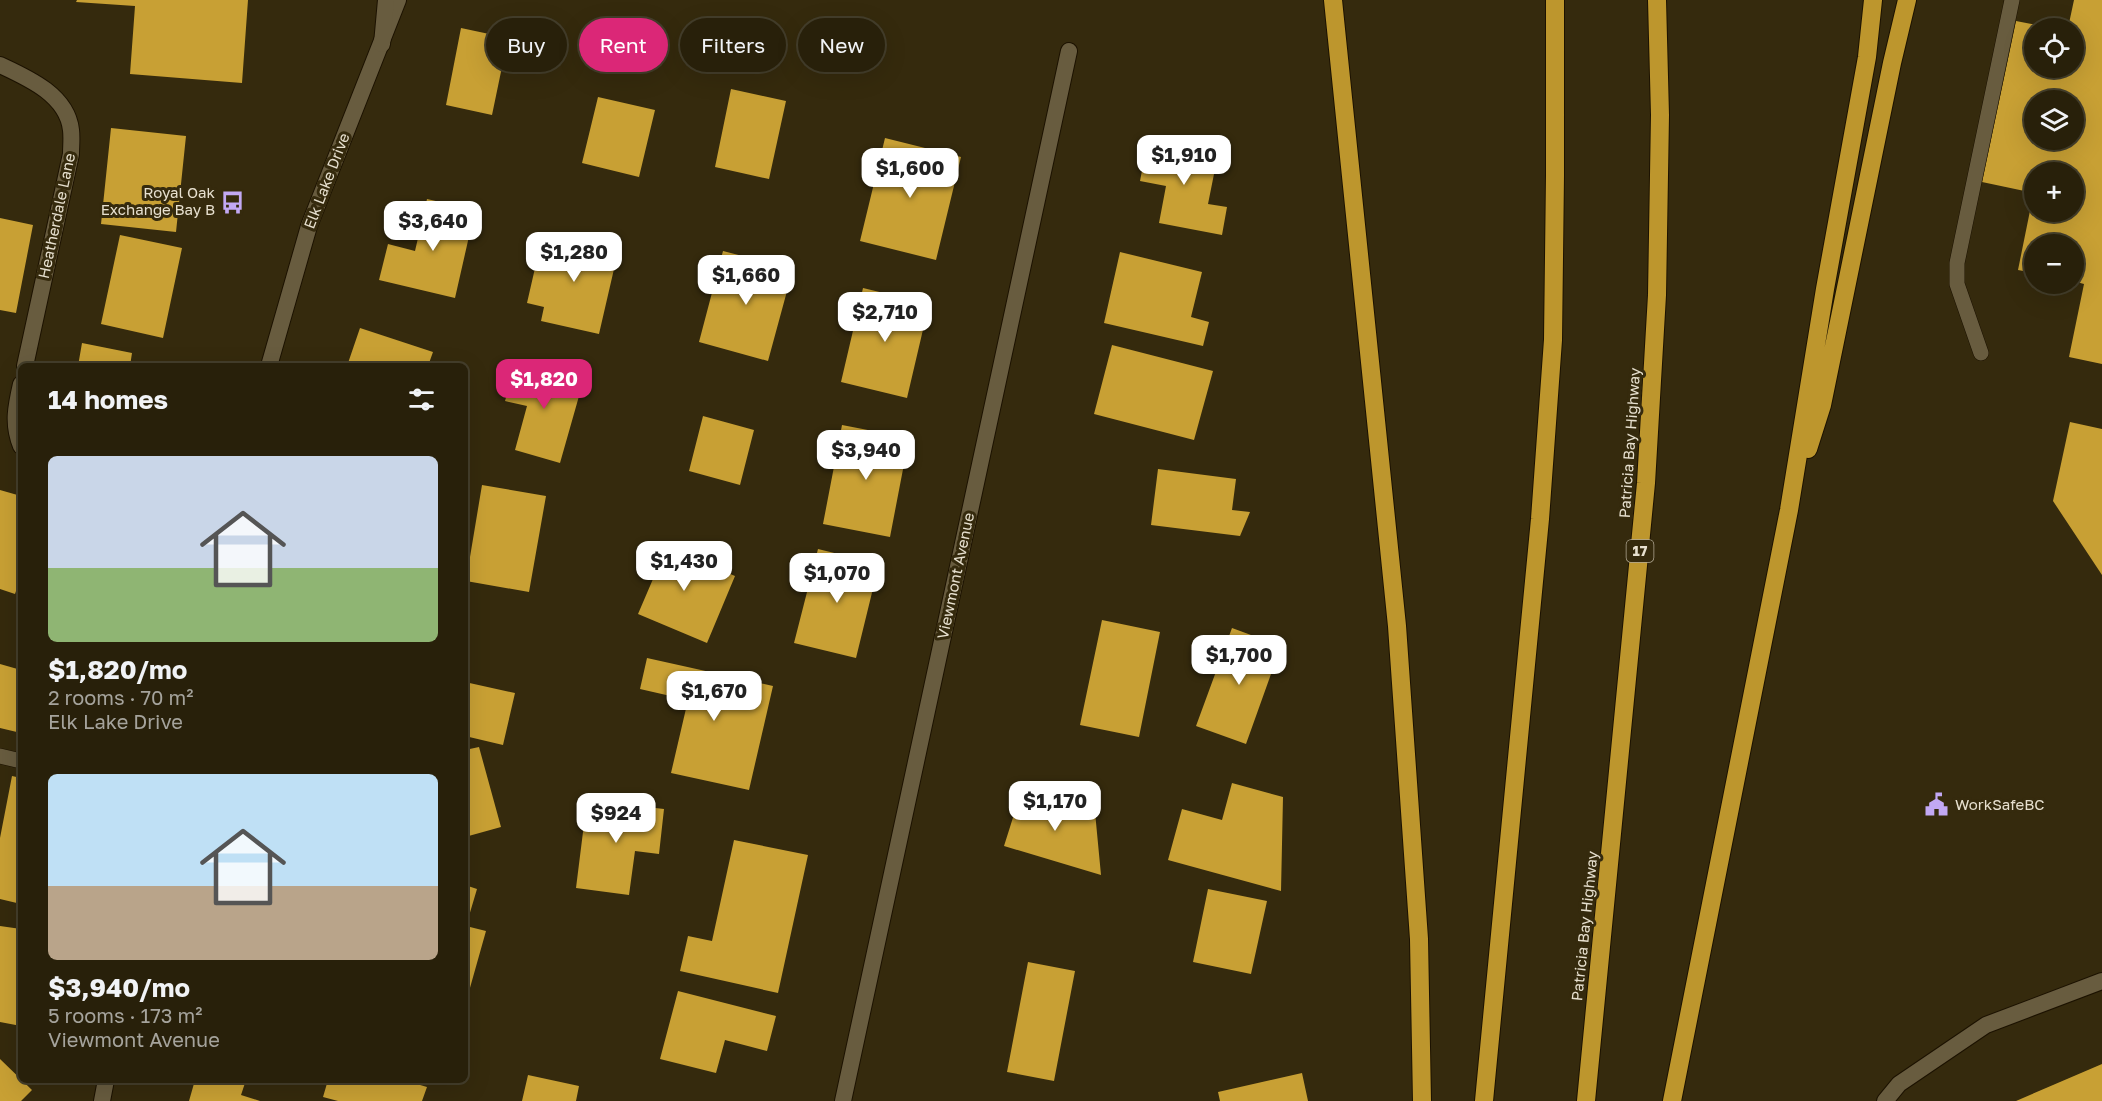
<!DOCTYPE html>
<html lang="en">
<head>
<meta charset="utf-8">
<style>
	:root { --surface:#28200a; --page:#302813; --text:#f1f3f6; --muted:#a5a39c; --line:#443e2b; --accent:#db2777 }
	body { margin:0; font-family:"Golos Text",sans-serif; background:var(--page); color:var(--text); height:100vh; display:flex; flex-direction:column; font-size:22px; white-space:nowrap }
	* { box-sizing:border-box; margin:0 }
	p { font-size:20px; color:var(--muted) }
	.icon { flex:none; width:33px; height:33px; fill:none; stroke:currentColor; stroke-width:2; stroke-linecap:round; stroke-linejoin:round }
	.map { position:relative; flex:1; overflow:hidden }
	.sheet { position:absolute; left:18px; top:363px; width:450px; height:720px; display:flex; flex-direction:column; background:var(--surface); border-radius:9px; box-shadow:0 6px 24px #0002,0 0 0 2px var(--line) }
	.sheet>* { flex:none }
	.top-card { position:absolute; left:486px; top:18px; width:570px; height:54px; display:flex; gap:12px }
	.tools { position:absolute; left:2024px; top:18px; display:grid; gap:12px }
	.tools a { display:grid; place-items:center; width:60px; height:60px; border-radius:50%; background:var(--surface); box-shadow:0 6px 24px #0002,0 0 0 2px var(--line); font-size:30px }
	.price { position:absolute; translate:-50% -51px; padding:0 14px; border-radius:12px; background:#fff; color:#222; font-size:20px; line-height:39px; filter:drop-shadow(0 2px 3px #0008) }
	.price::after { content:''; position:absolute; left:50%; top:36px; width:18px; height:14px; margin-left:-9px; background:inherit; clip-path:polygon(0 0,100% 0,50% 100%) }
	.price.active { background:var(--accent); color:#fff }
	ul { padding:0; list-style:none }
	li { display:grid; align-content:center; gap:12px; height:318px; padding:0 30px }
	li span { display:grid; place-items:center; height:186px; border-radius:9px; color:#555 }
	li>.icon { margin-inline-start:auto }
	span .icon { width:108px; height:108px; fill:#fffc; stroke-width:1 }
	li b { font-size:26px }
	h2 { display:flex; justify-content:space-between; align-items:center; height:72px; padding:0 30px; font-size:26px }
	.chip { padding:0 21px; border-radius:27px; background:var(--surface); box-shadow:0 6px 24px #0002,0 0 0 2px var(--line); font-size:21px; line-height:54px }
	.chip.active { background:var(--accent); color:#fff }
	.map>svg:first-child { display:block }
	.building { fill:#c8a034; fill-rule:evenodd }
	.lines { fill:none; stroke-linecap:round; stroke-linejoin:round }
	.service-casing { stroke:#1c1200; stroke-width:16 }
	.minor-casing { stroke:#1c1200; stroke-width:18 }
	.tertiary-casing { stroke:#1c1200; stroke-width:18 }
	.secondary-casing { stroke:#1c1200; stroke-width:18 }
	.motorway-casing { stroke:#1c1200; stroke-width:20 }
	.service { stroke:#685c3f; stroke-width:15 }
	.minor { stroke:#685c3f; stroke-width:16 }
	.tertiary { stroke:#685c3f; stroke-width:16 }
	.secondary { stroke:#685c3f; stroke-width:16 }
	.motorway { stroke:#bd962d; stroke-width:18 }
	.labels { text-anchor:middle; stroke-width:6; stroke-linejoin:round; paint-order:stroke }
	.shield { fill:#352a0d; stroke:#b2a995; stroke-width:1.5 }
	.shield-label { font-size:14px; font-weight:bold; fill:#e7e0cf }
	.street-label { font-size:15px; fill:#e7e0cf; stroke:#352a0d }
	.poi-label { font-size:15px; fill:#e7e0cf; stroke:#352a0d; text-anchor:end }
</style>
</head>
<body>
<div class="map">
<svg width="2102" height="1101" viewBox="0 0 2102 1101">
	<rect width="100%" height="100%" fill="#352a0d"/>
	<path class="building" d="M 77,0 L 248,0 L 242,83 L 130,74 L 135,6 L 76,2 Z
		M 2074,0 L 2102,0 L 2102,364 L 2069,357 L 2084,284 L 2073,281 L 2073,244 L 2034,244 L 2034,273 L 2018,270 L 2033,196 L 2034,212 L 2073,212 L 2073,172 L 2034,172 L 2034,193 L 1982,182 L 2016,21 L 2046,27 L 2034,28 L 2034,68 L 2073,68 L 2073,28 L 2068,28 ZM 2034,100 L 2073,100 L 2073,140 L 2034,140 Z
		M 461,28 L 508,38 L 492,115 L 446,105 Z
		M 731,89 L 786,101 L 769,179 L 715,167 Z
		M 598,97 L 655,110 L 639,177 L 582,163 Z
		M 111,128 L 186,136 L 176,232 L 101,224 Z
		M 885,138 L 961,157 L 936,260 L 860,241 Z
		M 1148,140 L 1218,154 L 1208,204 L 1227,207 L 1222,235 L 1159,223 L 1166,186 L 1140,181 Z
		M 427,199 L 475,210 L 455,298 L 379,280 L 388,244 L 415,251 Z
		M 0,218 L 33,225 L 16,313 L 0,310 Z
		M 577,234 L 620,243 L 599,334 L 541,321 L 544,307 L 527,303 L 541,242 L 573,250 Z
		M 120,235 L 182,248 L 163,338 L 101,324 Z
		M 723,251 L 793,269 L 768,361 L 699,342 Z
		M 1120,252 L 1202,272 L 1191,317 L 1209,322 L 1203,346 L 1104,323 Z
		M 863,288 L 929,304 L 907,398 L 841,382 Z
		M 360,328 L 433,352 L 428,366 L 347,366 Z
		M 82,343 L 132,353 L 130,366 L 78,366 Z
		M 1112,345 L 1213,371 L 1194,440 L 1094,414 Z
		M 516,363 L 583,382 L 560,463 L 515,450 L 527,406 L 505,401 Z
		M 703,416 L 754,430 L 740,485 L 689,471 Z
		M 2070,422 L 2102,429 L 2102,575 L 2053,501 Z
		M 842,425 L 909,438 L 890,537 L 823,524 Z
		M 1158,469 L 1236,479 L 1232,510 L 1250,512 L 1240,536 L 1151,525 Z
		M 482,485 L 546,496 L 529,592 L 466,581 Z
		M 0,490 L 21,496 L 21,576 L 15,594 L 0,589 Z
		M 656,542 L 735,576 L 707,643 L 638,614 L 653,579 L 642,574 Z
		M 818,549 L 879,564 L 856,658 L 794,643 Z
		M 1102,620 L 1160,632 L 1139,737 L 1080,725 Z
		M 1232,628 L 1281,646 L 1246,744 L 1196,726 Z
		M 647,658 L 773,686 L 749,790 L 671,773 L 688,700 L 640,689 Z
		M 0,664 L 21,670 L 21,733 L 0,728 Z
		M 465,682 L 515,693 L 503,745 L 465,736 Z
		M 479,747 L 501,827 L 465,837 L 465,750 Z
		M 12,776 L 21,778 L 21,904 L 0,899 L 0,838 Z
		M 1232,783 L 1283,797 L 1281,891 L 1168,860 L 1182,809 L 1222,820 Z
		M 1022,789 L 1095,812 L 1101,875 L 1004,846 Z
		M 587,800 L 664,809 L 659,854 L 635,851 L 629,895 L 576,888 Z
		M 734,840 L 808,855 L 778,993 L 680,971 L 688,936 L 712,941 Z
		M 465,885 L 477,889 L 466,926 L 486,931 L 466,1002 Z
		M 1208,889 L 1267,901 L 1251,974 L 1193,962 Z
		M 0,926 L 21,929 L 21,1026 L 0,1022 Z
		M 1028,962 L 1075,971 L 1054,1081 L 1007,1072 Z
		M 678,991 L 776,1016 L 767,1051 L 725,1040 L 716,1073 L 660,1059 Z
		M 0,1059 L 32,1090 L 21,1101 L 0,1101 Z
		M 2102,1064 L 2102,1101 L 2016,1101 Z
		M 1302,1073 L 1308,1101 L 1220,1101 L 1218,1092 Z
		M 528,1075 L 579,1086 L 576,1101 L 522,1101 Z
		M 195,1080 L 246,1080 L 241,1095 L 260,1101 L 189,1101 Z
		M 328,1080 L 403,1080 L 427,1087 L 422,1101 L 338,1101 L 323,1097 Z"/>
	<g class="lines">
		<defs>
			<path id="service" d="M 1981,353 L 1957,284 L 1957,263 L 2012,0
				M 0,756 L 21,761"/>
			<path id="minor" d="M 0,65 C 28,78 67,95 71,130 C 72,138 71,146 71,154 L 25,366
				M 21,384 C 16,406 12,424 21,446
				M 843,1101 L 1069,51"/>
			<path id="tertiary" d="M 269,366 L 309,226 L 398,0
				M 102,1101 L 106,1080
				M 1885,1101 L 1899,1084 L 1986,1025 L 2102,981"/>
			<path id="secondary" d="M 382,44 L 386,0"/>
			<path id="motorway" d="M 1333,0 L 1397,626 L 1419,939 L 1422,1101
				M 1808,449 L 1822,405 L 1892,63 L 1907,0
				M 1484,1101 L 1540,519 L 1553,340 L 1555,175 L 1555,0
				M 1586,1101 L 1646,483 L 1657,295 L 1660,115 L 1657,0
				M 1672,1101 L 1789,510 L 1825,289 L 1867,57 L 1873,0"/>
		</defs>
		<use href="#service" class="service-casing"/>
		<use href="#minor" class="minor-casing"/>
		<use href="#tertiary" class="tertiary-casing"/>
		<use href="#secondary" class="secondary-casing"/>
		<use href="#motorway" class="motorway-casing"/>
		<use href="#service" class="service"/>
		<use href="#minor" class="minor"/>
		<use href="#tertiary" class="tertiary"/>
		<use href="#secondary" class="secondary"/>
		<use href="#motorway" class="motorway"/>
	</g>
	<defs>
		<symbol id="bus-bare" viewBox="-9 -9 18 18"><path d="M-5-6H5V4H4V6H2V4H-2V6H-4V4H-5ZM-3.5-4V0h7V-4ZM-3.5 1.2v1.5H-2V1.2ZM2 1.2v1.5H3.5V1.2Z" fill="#c2a8f3" stroke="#352a0d" stroke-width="2.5" paint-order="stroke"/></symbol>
		<symbol id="civic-bare" viewBox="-9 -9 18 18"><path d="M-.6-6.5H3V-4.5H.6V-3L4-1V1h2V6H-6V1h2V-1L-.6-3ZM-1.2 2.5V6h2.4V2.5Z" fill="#c2a8f3" stroke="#352a0d" stroke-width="2.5" paint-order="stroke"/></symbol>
	</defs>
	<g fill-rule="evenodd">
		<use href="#bus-bare" x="216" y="186" width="33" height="33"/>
		<use href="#civic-bare" x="1920" y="788" width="33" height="33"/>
	</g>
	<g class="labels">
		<rect class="shield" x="1626.5" y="540" width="27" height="22" rx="4.5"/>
		<g class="shield-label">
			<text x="1640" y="556">17</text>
		</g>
		<g class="street-label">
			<text transform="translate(327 181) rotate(-69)" y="5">Elk Lake Drive</text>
			<text transform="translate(57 216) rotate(-78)" y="5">Heatherdale Lane</text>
			<text transform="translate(1630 443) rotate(-86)" y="5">Patricia Bay Highway</text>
			<text transform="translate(956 576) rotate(-78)" y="5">Viewmont Avenue</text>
			<text transform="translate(1585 926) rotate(-84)" y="5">Patricia Bay Highway</text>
		</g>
		<g class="poi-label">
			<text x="215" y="198">Royal Oak<tspan x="215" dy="17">Exchange Bay B</tspan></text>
			<text x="1955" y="810" text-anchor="start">WorkSafeBC</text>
		</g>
	</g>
</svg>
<div class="tools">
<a><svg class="icon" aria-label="locate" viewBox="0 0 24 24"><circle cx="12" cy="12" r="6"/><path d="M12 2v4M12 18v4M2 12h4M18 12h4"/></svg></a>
<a><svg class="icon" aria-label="layers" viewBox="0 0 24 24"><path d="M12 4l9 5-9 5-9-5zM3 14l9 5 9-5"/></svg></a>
<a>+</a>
<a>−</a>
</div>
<b class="price" style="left:1184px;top:186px">$1,910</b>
<b class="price" style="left:910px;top:199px">$1,600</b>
<b class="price" style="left:433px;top:252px">$3,640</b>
<b class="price" style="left:574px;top:283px">$1,280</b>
<b class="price" style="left:746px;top:306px">$1,660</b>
<b class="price" style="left:885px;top:343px">$2,710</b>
<b class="price active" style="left:544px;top:410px">$1,820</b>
<b class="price" style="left:866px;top:481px">$3,940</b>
<b class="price" style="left:684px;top:592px">$1,430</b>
<b class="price" style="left:837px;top:604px">$1,070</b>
<b class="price" style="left:1239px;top:686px">$1,700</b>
<b class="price" style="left:714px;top:722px">$1,670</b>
<b class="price" style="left:1055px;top:832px">$1,170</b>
<b class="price" style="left:616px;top:844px">$924</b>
<div class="top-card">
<a class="chip">Buy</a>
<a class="chip active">Rent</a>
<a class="chip">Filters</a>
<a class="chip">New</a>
</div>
<section class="sheet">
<h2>14 homes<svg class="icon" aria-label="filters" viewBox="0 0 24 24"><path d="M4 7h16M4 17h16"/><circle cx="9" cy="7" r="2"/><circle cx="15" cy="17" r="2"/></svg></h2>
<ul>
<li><span style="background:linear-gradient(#c9d6e8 60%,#8fb573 0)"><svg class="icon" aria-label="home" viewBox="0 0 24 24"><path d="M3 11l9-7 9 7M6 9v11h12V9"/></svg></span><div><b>$1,820/mo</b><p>2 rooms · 70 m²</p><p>Elk Lake Drive</p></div></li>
<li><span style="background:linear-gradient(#bfe0f5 60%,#b9a48a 0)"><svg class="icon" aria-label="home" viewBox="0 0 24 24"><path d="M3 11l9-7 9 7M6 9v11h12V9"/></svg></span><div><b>$3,940/mo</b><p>5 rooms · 173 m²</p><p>Viewmont Avenue</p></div></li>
</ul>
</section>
</div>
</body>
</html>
